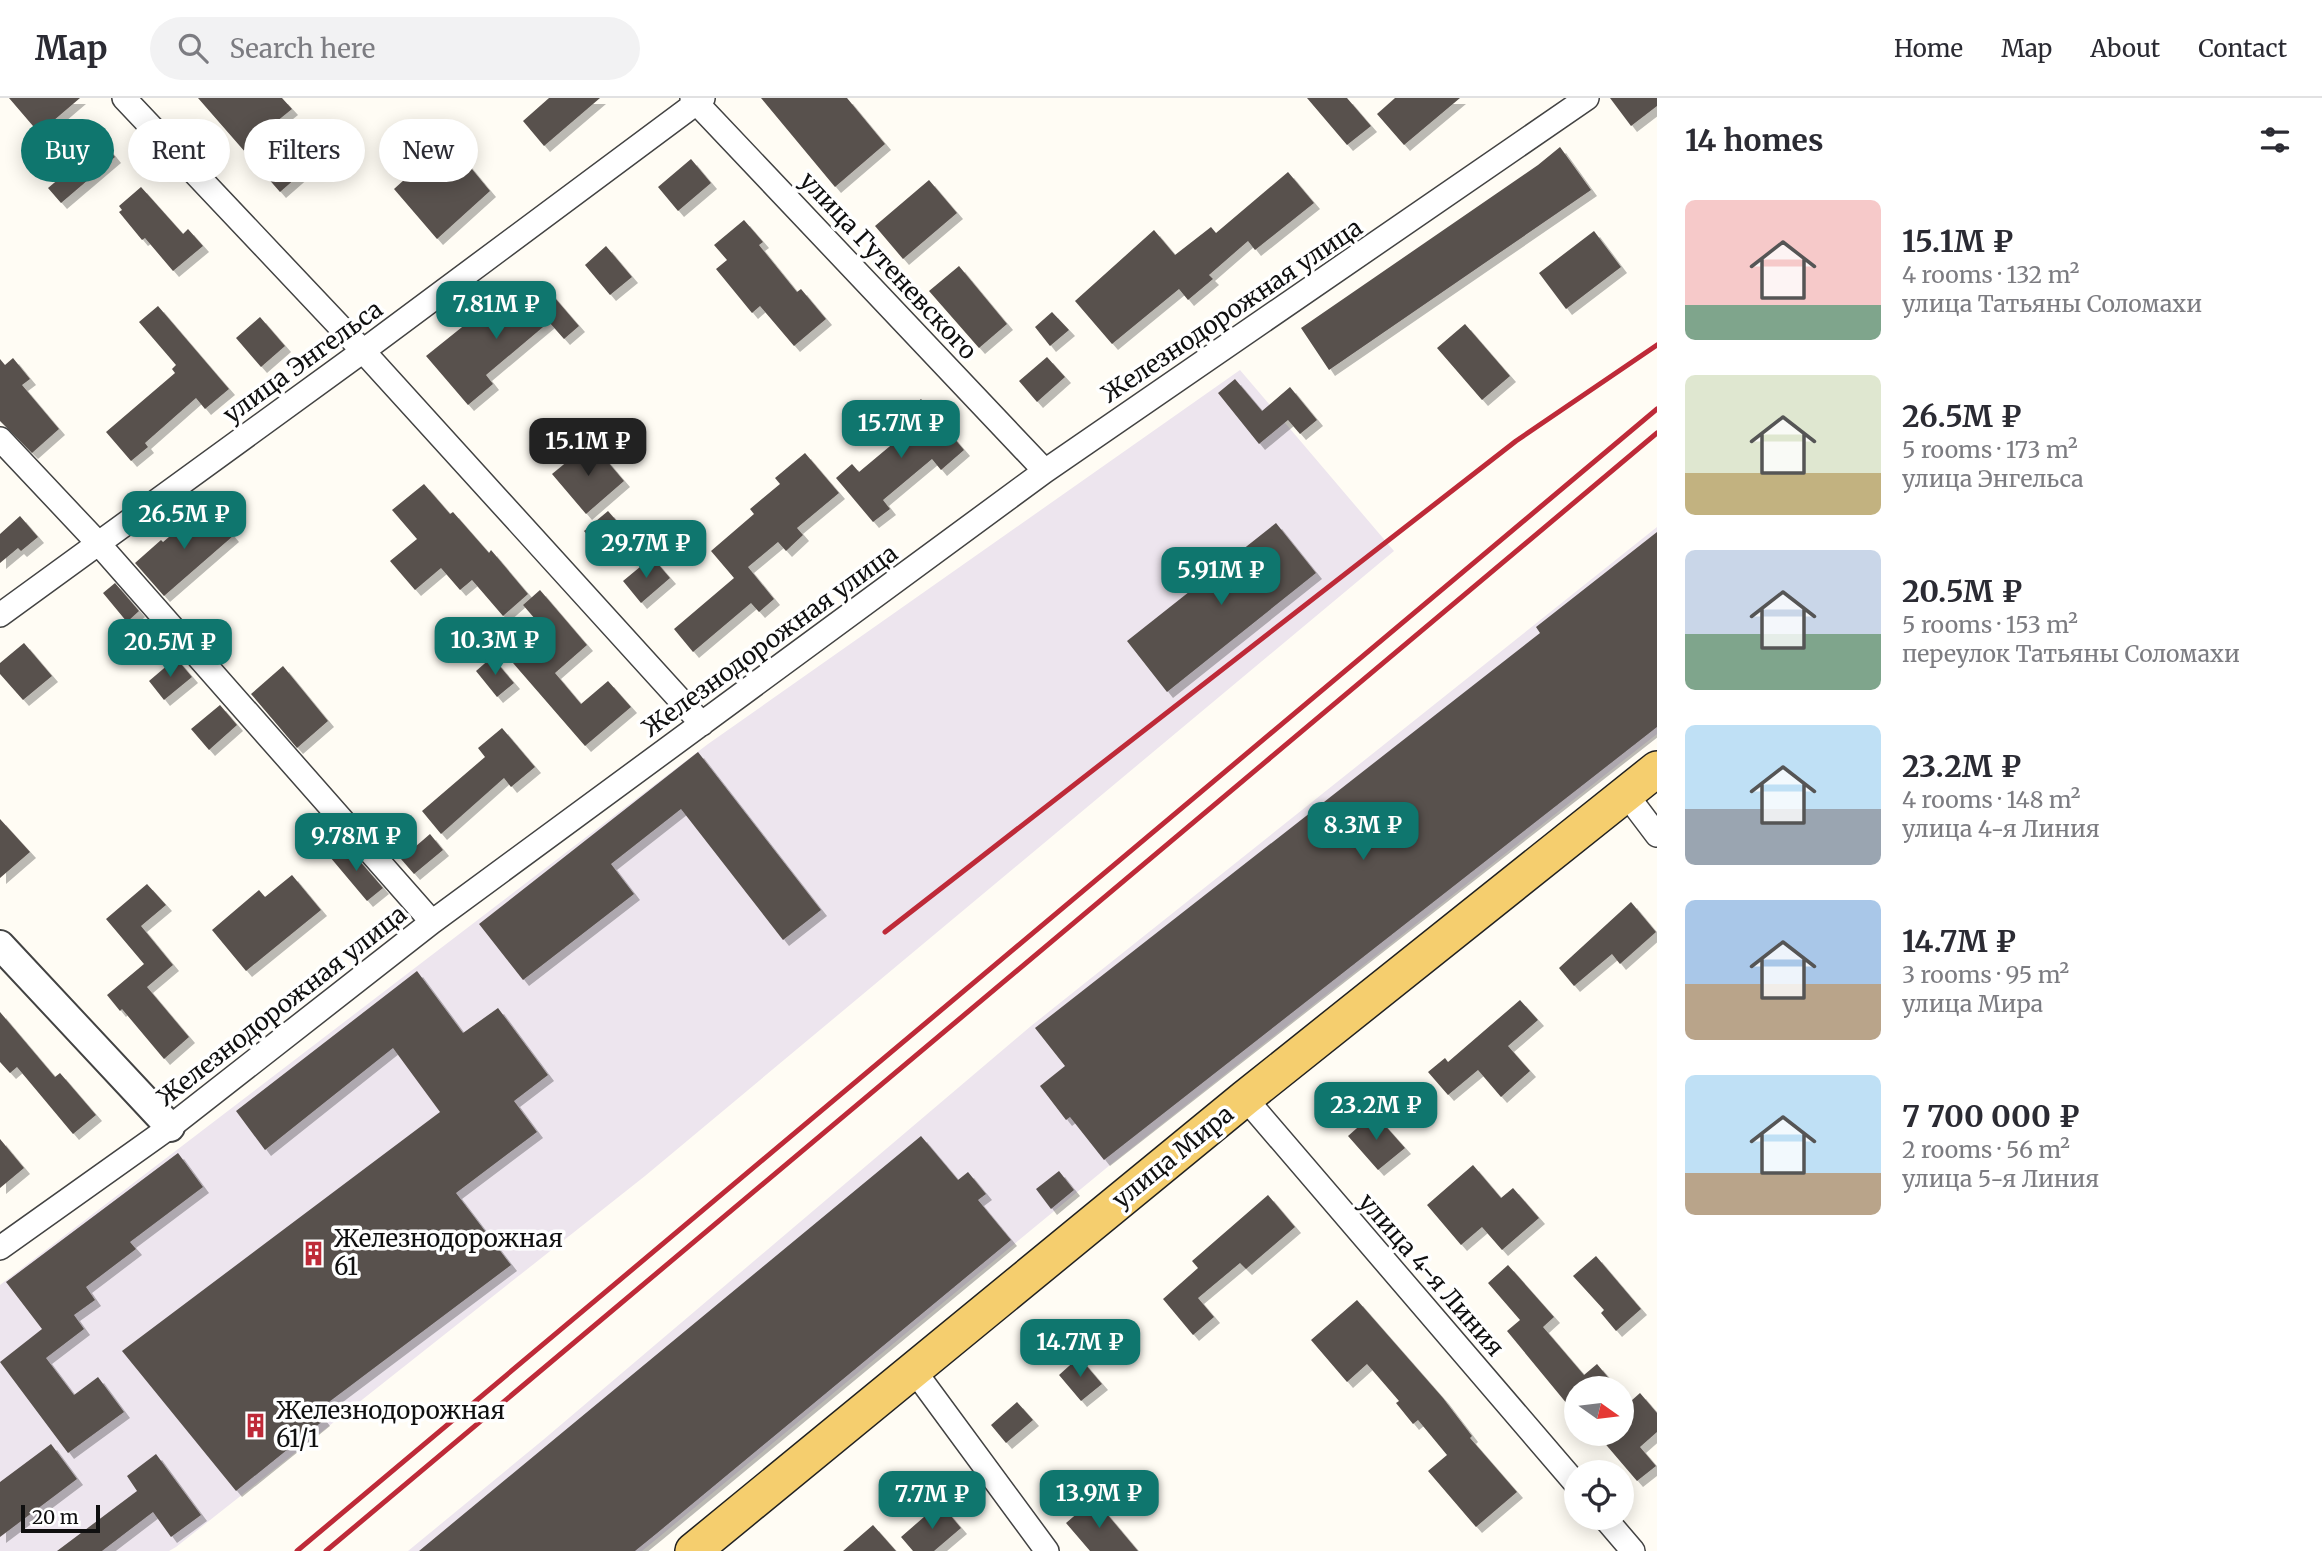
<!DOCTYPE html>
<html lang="en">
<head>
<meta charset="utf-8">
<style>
	:root { --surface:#fff; --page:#f2f2f3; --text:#2b2b33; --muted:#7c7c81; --line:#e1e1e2; --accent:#0f766e }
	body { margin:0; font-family:Merriweather,serif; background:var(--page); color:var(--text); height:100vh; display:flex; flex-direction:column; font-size:26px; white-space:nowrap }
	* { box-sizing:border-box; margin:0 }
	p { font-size:23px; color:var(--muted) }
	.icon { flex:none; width:38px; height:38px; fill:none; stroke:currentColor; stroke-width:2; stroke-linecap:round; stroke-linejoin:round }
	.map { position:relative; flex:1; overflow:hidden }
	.side { display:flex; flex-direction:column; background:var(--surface); width:665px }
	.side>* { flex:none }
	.banner { position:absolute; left:21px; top:21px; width:665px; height:63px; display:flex; gap:14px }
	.needle { width:46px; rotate:104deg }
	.fabs { position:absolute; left:1564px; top:1278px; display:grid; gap:14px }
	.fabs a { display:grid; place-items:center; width:70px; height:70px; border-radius:50%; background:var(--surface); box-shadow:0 4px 18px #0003; font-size:35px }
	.scale { position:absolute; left:21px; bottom:18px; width:79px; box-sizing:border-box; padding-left:7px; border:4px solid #101010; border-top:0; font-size:19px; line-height:24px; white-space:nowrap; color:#101010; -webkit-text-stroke:5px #fff; paint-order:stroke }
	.price { position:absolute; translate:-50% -60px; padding:0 16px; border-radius:14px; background:var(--accent); color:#fff; font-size:23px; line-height:46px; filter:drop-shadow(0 2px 4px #0008) }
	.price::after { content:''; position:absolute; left:50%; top:42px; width:21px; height:16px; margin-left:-10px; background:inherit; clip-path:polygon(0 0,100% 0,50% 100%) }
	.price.selected { background:#222; color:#fff }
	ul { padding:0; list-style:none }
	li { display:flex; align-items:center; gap:21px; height:175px; padding:0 28px }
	li span { display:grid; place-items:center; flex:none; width:196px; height:140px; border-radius:10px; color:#555 }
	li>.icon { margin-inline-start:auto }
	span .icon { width:84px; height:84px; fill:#fffc; stroke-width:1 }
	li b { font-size:30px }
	h2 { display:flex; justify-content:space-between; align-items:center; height:84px; padding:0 28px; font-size:30px }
	.pill { padding:0 24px; border-radius:32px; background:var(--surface); box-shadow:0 4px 18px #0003; font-size:24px; line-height:63px }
	.pill.selected { background:var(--accent); color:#fff }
	header { display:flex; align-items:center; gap:42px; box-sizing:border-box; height:98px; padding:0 35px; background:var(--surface); border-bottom:2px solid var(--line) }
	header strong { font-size:33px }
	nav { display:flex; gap:38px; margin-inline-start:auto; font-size:24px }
	.search { width:490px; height:63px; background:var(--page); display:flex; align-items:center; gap:18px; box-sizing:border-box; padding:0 24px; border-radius:38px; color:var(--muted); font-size:26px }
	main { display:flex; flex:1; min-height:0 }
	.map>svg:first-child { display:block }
	.industrial { fill:#ede5ee }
	.building { fill:#59514d; filter:url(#shadow) }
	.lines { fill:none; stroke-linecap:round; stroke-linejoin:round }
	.minor-casing { stroke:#434343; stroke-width:26 }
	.tertiary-casing { stroke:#434343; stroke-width:32 }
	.primary-casing { stroke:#212121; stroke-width:38 }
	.minor { stroke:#fff; stroke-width:23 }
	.tertiary { stroke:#fff; stroke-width:28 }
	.primary { stroke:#f5ce6e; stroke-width:35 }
	.rail { stroke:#be2a38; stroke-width:5 }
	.labels { text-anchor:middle; stroke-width:7; stroke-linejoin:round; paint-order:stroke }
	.street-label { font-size:24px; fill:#101010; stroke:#fff }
	.poi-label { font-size:24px; fill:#101010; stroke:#fff; text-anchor:start }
</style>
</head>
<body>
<header>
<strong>Map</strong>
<div class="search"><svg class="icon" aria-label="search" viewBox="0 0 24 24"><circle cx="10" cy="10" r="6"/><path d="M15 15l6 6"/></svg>Search here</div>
<nav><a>Home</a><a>Map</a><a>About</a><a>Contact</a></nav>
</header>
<main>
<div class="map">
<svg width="1657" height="1453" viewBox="0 0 1657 1453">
	<defs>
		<filter id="shadow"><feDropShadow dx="6" dy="6" stdDeviation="0" flood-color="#0004"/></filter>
	</defs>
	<rect width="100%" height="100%" fill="#fffcf4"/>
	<path class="industrial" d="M 1240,272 L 1394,453 L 645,1078 L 176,1449 L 169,1453 L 0,1453 L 0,1187 L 708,646 Z
		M 1657,429 L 1657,636 L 1110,1067 L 642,1453 L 408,1453 L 543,1342 L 1031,928 Z"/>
	<path class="building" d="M 9,0 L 80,0 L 39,35 Z
		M 198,0 L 282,0 L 292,11 L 276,24 L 312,66 L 280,94 Z
		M 549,0 L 600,0 L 544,48 L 523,23 Z
		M 761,0 L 847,0 L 885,46 L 835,89 Z
		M 1307,0 L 1347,0 L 1371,28 L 1347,47 Z
		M 1395,0 L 1460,0 L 1404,47 L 1377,16 Z
		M 1610,0 L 1657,0 L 1657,8 L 1631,28 Z
		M 448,42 L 490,93 L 437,141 L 394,91 Z
		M 103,44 L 115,59 L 61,105 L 48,90 Z
		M 1560,49 L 1591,92 L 1329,272 L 1301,230 L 1538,67 Z
		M 691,61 L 711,85 L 678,113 L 658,89 Z
		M 1288,74 L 1314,105 L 1255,152 L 1248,143 L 1209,177 L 1213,181 L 1188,202 L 1179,191 L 1112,246 L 1075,203 L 1154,132 L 1175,157 L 1211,129 L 1216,135 Z
		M 929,82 L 957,115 L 903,161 L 875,128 Z
		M 141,89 L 183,136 L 188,131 L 203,148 L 173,173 L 145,140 L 142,142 L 119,114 L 122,112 L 119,108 Z
		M 744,122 L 763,144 L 759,147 L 797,194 L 801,191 L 826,221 L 794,248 L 760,208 L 752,215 L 716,171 L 727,162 L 714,147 Z
		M 1594,133 L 1621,169 L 1566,211 L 1539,175 Z
		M 606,148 L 632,179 L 610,197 L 585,167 Z
		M 959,168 L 1007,226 L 979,250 L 929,193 Z
		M 542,185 L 579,228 L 564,241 L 549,224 L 486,277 L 493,286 L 468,307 L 426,258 L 487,209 L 498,222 Z
		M 158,208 L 229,291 L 205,311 L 196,300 L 145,345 L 148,349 L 131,363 L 106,334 L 175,275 L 172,271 L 176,267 L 139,224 Z
		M 1052,214 L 1069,232 L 1050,248 L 1035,229 Z
		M 260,219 L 285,248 L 261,269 L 236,240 Z
		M 1465,226 L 1510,278 L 1482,302 L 1437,250 Z
		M 1047,259 L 1065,279 L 1037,304 L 1019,283 Z
		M 13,260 L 30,281 L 22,287 L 59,331 L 32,355 L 0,323 L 0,261 L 5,267 Z
		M 1235,281 L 1262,313 L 1290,289 L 1317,322 L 1300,336 L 1288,322 L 1259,346 L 1218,295 Z
		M 921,301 L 964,352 L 941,372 L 932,361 L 883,402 L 890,411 L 873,424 L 836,380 L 852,366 L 859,374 L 908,333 L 898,321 Z
		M 591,344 L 624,383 L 586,416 L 552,376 Z
		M 805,355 L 839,395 L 797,430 L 803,437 L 786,453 L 778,444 L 748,469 L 774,501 L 759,514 L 751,505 L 693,554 L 674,531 L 734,480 L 711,453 L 754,416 L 750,411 L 780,386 L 775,380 Z
		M 424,386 L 450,416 L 453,414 L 489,455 L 491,452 L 528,496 L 503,518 L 472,482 L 460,492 L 441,470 L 415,492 L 390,463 L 417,441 L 392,412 Z
		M 207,407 L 233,438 L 164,498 L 135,465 L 161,442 L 163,444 Z
		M 608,413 L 622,429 L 598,450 L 584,433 Z
		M 20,418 L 38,439 L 21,453 L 18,450 L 0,465 L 0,436 Z
		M 1276,425 L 1316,475 L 1167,594 L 1127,543 Z
		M 1657,434 L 1657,629 L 1104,1062 L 1070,1019 L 1066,1022 L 1040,988 L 1065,968 L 1035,930 L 1540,535 L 1536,529 Z
		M 652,459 L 670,480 L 641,505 L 623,483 Z
		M 115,485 L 139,513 L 127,524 L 103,495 Z
		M 540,492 L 587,547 L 555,575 L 581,606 L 608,583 L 631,609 L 585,648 L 513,565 L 548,536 L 523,507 Z
		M 24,545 L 52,578 L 23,602 L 0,576 L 0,565 Z
		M 492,559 L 514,585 L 497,599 L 476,573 Z
		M 176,560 L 192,579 L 164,602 L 149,583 Z
		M 283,568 L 328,623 L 297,650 L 251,596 Z
		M 220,607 L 237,627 L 209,652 L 191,631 Z
		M 502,630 L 535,669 L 511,689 L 504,680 L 441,736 L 422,713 L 485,659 L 478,650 Z
		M 698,654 L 821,812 L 783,842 L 681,711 L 611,766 L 634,796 L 523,882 L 479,826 Z
		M 0,721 L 30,754 L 0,780 Z
		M 430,736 L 443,752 L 414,776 L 401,761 Z
		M 345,746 L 383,790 L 367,803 L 330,759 Z
		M 292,777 L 321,812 L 246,873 L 212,832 L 259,792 L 265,799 Z
		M 147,786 L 166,807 L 141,828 L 173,867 L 147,889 L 189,939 L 164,961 L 122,911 L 120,913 L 107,897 L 144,866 L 106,821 Z
		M 1631,804 L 1656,834 L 1620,866 L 1612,856 L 1574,888 L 1559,870 Z
		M 417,873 L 463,935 L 498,910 L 548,977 L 514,1003 L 537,1034 L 456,1095 L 511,1167 L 317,1313 L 324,1322 L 236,1393 L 122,1253 L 440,1014 L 393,950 L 265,1052 L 236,1013 Z
		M 1520,902 L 1538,922 L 1508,948 L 1530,973 L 1501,999 L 1478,972 L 1448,997 L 1428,974 L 1445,960 L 1448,964 Z
		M 0,914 L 55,979 L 60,975 L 96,1017 L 73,1036 L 17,969 L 10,975 L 0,964 Z
		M 1374,1015 L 1405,1050 L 1378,1072 L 1348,1038 Z
		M 921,1038 L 958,1082 L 968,1074 L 986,1096 L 978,1102 L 1011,1142 L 656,1436 L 635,1453 L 419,1453 Z
		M 0,1041 L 24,1070 L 0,1090 Z
		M 178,1055 L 203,1089 L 130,1144 L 136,1151 L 86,1189 L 95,1202 L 74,1217 L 84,1231 L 46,1260 L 74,1297 L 98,1279 L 124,1314 L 68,1355 L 0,1264 L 42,1231 L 6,1184 Z
		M 1473,1067 L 1501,1100 L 1513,1090 L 1539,1120 L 1502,1152 L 1482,1129 L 1461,1147 L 1427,1107 Z
		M 1059,1073 L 1074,1092 L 1051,1111 L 1036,1091 Z
		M 1268,1097 L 1295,1129 L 1246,1171 L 1240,1165 L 1198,1200 L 1214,1219 L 1193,1237 L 1163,1201 L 1198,1170 L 1192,1163 Z
		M 1596,1158 L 1641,1211 L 1616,1233 L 1601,1215 L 1604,1212 L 1573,1178 Z
		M 1508,1167 L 1554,1219 L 1543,1229 L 1584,1277 L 1597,1266 L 1617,1290 L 1577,1290 L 1577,1318 L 1507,1233 L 1520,1222 L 1488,1185 Z
		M 1357,1202 L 1443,1300 L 1472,1338 L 1470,1340 L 1517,1394 L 1476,1429 L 1428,1373 L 1447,1357 L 1418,1322 L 1413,1326 L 1396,1305 L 1399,1303 L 1367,1266 L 1347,1284 L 1311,1242 Z
		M 1079,1259 L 1102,1286 L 1081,1303 L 1059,1277 Z
		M 1640,1295 L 1657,1315 L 1657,1334 L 1640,1349 L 1656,1368 L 1637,1383 L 1596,1335 L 1622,1335 L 1622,1311 Z
		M 1017,1304 L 1033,1322 L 1006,1345 L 991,1327 Z
		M 51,1346 L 77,1381 L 0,1439 L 0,1384 Z
		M 156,1356 L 201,1417 L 171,1439 L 153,1414 L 102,1453 L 57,1453 L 137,1393 L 127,1378 Z
		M 1094,1401 L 1112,1422 L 1138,1453 L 1090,1453 L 1066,1425 Z
		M 940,1405 L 961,1430 L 934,1453 L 913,1453 L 901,1439 Z
		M 873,1427 L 896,1453 L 843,1453 Z"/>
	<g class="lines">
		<defs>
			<path id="minor" d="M 124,0 L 363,253 L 702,626
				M 692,0 L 1045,373
				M 0,341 L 98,445 L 432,824
				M 0,517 L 363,253 L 703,0
				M 1626,696 L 1657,737
				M 1245,1000 L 1577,1387
				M 0,1150 L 170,1029 L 432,824 L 1045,373 L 1587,0
				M 913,1271 L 1047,1453
				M 1604,1419 L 1633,1453"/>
			<path id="tertiary" d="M 0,847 L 170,1029"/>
			<path id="primary" d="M 693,1453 L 1245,1000 L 1657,671"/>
		</defs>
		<use href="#minor" class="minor-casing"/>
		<use href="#tertiary" class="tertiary-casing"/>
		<use href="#primary" class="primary-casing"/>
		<use href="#minor" class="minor"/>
		<use href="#tertiary" class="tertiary"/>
		<use href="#primary" class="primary"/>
		<path class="rail" d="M 885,834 L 1516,343 L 1657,247
			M 297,1453 L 1657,311
			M 326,1453 L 1657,335"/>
	</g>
	<defs>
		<symbol id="building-bare" viewBox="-9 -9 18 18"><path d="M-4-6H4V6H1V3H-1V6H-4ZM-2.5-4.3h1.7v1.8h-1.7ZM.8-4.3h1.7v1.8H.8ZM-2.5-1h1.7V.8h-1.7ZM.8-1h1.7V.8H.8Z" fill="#be2a38" stroke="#fff" stroke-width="2.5" paint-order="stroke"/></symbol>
	</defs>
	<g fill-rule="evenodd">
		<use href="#building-bare" x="296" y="1138" width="35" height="35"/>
		<use href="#building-bare" x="238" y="1310" width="35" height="35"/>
	</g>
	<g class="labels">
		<g class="street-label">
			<text transform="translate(888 168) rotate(47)" y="8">улица Гутеневского</text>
			<text transform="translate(1232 213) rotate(-34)" y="8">Железнодорожная улица</text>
			<text transform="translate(303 264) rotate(-36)" y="8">улица Энгельса</text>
			<text transform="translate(770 543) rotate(-36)" y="8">Железнодорожная улица</text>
			<text transform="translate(282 908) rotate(-38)" y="8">Железнодорожная улица</text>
			<text transform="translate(1173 1059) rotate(-39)" y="8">улица Мира</text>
			<text transform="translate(1431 1177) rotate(49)" y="8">улица 4-я Линия</text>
		</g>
		<g class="poi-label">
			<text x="334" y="1149">Железнодорожная<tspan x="334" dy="28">61</tspan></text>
			<text x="276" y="1321">Железнодорожная<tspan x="276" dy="28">61/1</tspan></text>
		</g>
	</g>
</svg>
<div class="fabs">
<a><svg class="needle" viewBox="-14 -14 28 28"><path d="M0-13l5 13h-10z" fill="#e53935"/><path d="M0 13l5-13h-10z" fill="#7c7c81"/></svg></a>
<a><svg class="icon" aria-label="locate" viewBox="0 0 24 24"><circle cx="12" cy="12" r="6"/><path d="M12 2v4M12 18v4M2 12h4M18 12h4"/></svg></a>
</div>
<div class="scale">20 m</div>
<b class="price" style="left:496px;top:243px">7.81M ₽</b>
<b class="price" style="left:901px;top:362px">15.7M ₽</b>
<b class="price selected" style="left:588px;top:380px">15.1M ₽</b>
<b class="price" style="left:184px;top:453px">26.5M ₽</b>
<b class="price" style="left:646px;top:482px">29.7M ₽</b>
<b class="price" style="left:1221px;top:509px">5.91M ₽</b>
<b class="price" style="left:495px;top:579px">10.3M ₽</b>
<b class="price" style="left:170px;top:581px">20.5M ₽</b>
<b class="price" style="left:1363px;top:764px">8.3M ₽</b>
<b class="price" style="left:356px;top:775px">9.78M ₽</b>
<b class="price" style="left:1376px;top:1044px">23.2M ₽</b>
<b class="price" style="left:1080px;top:1281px">14.7M ₽</b>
<b class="price" style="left:1099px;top:1432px">13.9M ₽</b>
<b class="price" style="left:932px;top:1433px">7.7M ₽</b>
<div class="banner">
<a class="pill selected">Buy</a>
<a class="pill">Rent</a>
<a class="pill">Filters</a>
<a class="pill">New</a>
</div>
</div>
<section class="side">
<h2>14 homes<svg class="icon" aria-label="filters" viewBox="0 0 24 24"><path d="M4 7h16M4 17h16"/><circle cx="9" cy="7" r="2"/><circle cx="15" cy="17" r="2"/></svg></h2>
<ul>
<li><span style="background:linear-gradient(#f6c9c9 75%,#7fa58c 0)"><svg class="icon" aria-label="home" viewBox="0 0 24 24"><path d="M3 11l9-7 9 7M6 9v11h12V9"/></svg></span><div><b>15.1M ₽</b><p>4 rooms · 132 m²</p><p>улица Татьяны Соломахи</p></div></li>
<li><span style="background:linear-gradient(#dfe7d0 70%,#c2b280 0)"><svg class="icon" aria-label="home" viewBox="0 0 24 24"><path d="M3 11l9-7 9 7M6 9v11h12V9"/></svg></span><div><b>26.5M ₽</b><p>5 rooms · 173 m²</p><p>улица Энгельса</p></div></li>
<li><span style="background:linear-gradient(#c9d6e8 60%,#7fa58c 0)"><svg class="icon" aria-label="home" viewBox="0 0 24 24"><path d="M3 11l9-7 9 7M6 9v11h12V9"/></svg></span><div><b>20.5M ₽</b><p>5 rooms · 153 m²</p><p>переулок Татьяны Соломахи</p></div></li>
<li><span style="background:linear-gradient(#bfe0f5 60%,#9aa5b1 0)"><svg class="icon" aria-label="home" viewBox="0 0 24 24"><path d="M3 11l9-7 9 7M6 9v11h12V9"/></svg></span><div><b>23.2M ₽</b><p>4 rooms · 148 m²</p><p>улица 4-я Линия</p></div></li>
<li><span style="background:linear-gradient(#a9c7e8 60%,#b9a48a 0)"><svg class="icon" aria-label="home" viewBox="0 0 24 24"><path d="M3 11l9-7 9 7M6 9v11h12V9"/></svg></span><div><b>14.7M ₽</b><p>3 rooms · 95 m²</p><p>улица Мира</p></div></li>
<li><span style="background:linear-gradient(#bfe0f5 70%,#b9a48a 0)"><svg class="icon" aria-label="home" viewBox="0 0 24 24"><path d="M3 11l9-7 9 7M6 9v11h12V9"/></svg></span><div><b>7 700 000 ₽</b><p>2 rooms · 56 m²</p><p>улица 5-я Линия</p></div></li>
</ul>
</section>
</main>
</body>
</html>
